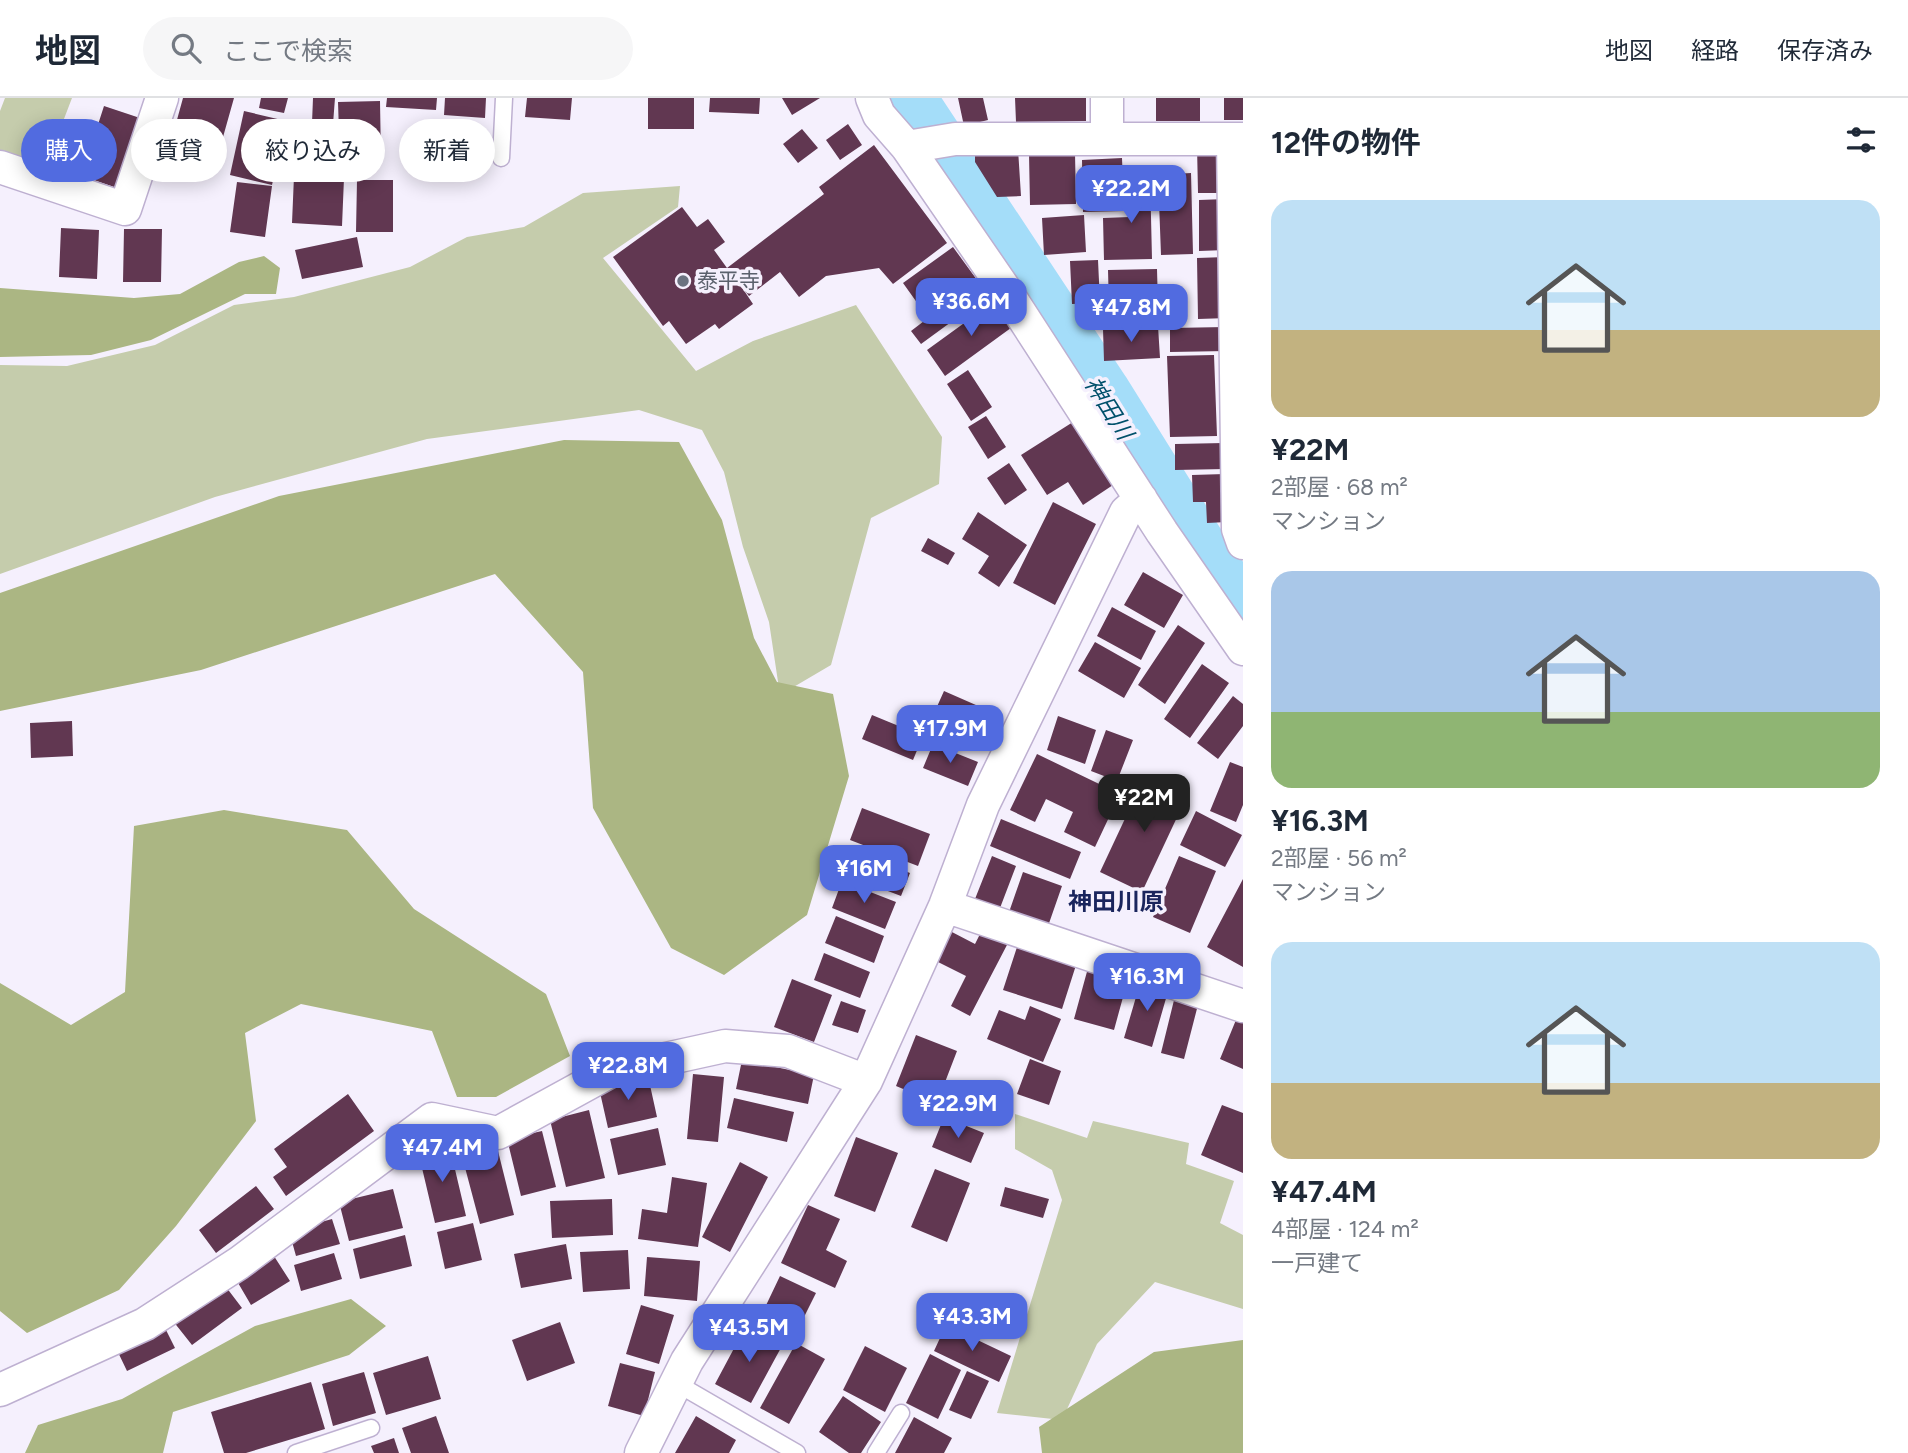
<!DOCTYPE html>
<html lang="ja">
<head>
<meta charset="utf-8">
<style>
	:root { --surface:#fff; --page:#f6f6f7; --text:#1f2937; --muted:#747a83; --line:#e0e1e3; --accent:#516be0 }
	body { margin:0; font-family:Figtree,"Noto Sans JP",sans-serif; background:var(--page); color:var(--text); height:100vh; display:flex; flex-direction:column; font-size:26px; white-space:nowrap }
	* { box-sizing:border-box; margin:0 }
	p { font-size:23px; color:var(--muted) }
	.icon { flex:none; width:38px; height:38px; fill:none; stroke:currentColor; stroke-width:2; stroke-linecap:round; stroke-linejoin:round }
	.map { position:relative; flex:1; overflow:hidden }
	.panel { display:flex; flex-direction:column; background:var(--surface); width:665px }
	.panel>* { flex:none }
	.banner { position:absolute; left:21px; top:21px; width:665px; height:63px; display:flex; gap:14px }
	.price { position:absolute; translate:-50% -60px; padding:0 16px; border-radius:14px; background:var(--accent); color:#fff; font-size:23px; line-height:46px; filter:drop-shadow(0 2px 4px #0008) }
	.price::after { content:''; position:absolute; left:50%; top:42px; width:21px; height:16px; margin-left:-10px; background:inherit; clip-path:polygon(0 0,100% 0,50% 100%) }
	.price.on { background:#222; color:#fff }
	ul { padding:0; list-style:none }
	li { display:grid; align-content:center; gap:14px; height:371px; padding:0 28px }
	li span { display:grid; place-items:center; height:217px; border-radius:21px; color:#555 }
	li>.icon { margin-inline-start:auto }
	span .icon { width:126px; height:126px; fill:#fffc; stroke-width:1 }
	li b { font-size:30px }
	h2 { display:flex; justify-content:space-between; align-items:center; height:84px; padding:0 28px; font-size:30px }
	.tag { padding:0 24px; border-radius:32px; background:var(--surface); box-shadow:0 4px 18px #0003; font-size:24px; line-height:63px }
	.tag.on { background:var(--accent); color:#fff }
	header { display:flex; align-items:center; gap:42px; box-sizing:border-box; height:98px; padding:0 35px; background:var(--surface); border-bottom:2px solid var(--line) }
	header strong { font-size:33px }
	nav { display:flex; gap:38px; margin-inline-start:auto; font-size:24px }
	.search { width:490px; height:63px; background:var(--page); display:flex; align-items:center; gap:18px; box-sizing:border-box; padding:0 24px; border-radius:38px; color:var(--muted); font-size:26px }
	main { display:flex; flex:1; min-height:0 }
	.map>svg:first-child { display:block }
	.green { fill:#c5ccac }
	.forest { fill:#abb683 }
	.lines { fill:none; stroke-linecap:round; stroke-linejoin:round }
	.river { stroke:#a4ddf9; stroke-width:61 }
	.building { fill:#613751 }
	.service-casing { stroke:#beb0d1; stroke-width:19 }
	.minor-casing { stroke:#beb0d1; stroke-width:35 }
	.service { stroke:#fff; stroke-width:16 }
	.minor { stroke:#fff; stroke-width:32 }
	.worship-dot { fill:#6b7280; stroke:#f5f0fd; stroke-width:2.5 }
	.labels { text-anchor:middle; stroke-width:7; stroke-linejoin:round; paint-order:stroke }
	.worship-label { font-size:21px; fill:#5b616d; stroke:#f5f0fd; text-anchor:start }
	.water-label { font-size:23px; font-style:italic; fill:#01506b; stroke:#f5f0fd }
	.quarter-label { font-size:24px; font-weight:bold; fill:#1a255d; stroke:#f5f0fd }
</style>
</head>
<body>
<header>
<strong>地図</strong>
<div class="search"><svg class="icon" aria-label="search" viewBox="0 0 24 24"><circle cx="10" cy="10" r="6"/><path d="M15 15l6 6"/></svg>ここで検索</div>
<nav><a>地図</a><a>経路</a><a>保存済み</a></nav>
</header>
<main>
<div class="map">
<svg width="1243" height="1355" viewBox="0 0 1243 1355">
	<rect width="100%" height="100%" fill="#f5f0fd"/>
	<path class="green" d="M 5,0 L 72,0 L 44,73 L 0,57 L 0,13 Z
		M 680,88 L 678,109 L 603,160 L 696,273 L 753,243 L 856,207 L 942,339 L 939,386 L 871,420 L 831,567 L 780,597 L 769,524 L 743,449 L 724,374 L 702,332 L 639,312 L 427,341 L 215,399 L 0,476 L 0,267 L 67,268 L 155,247 L 234,207 L 294,199 L 410,169 L 467,139 L 524,129 L 583,95 Z
		M 1015,1016 L 1087,1040 L 1093,1023 L 1189,1045 L 1186,1066 L 1234,1083 L 1220,1125 L 1243,1137 L 1243,1211 L 1155,1184 L 1097,1246 L 1062,1322 L 997,1315 L 1062,1102 L 1052,1072 L 1015,1051 Z"/>
	<path class="forest" d="M 264,158 L 280,170 L 276,196 L 245,196 L 151,242 L 91,257 L 0,259 L 0,190 L 134,200 L 180,196 L 239,164 Z
		M 564,342 L 679,344 L 722,422 L 754,540 L 777,584 L 833,596 L 849,678 L 807,817 L 724,877 L 671,850 L 593,710 L 583,574 L 495,476 L 201,572 L 0,613 L 0,495 L 279,398 Z
		M 224,712 L 347,732 L 414,811 L 546,896 L 570,958 L 496,999 L 457,999 L 432,933 L 301,906 L 245,935 L 256,1023 L 176,1128 L 119,1192 L 27,1235 L 0,1213 L 0,885 L 71,927 L 125,894 L 134,728 Z
		M 351,1201 L 386,1228 L 349,1257 L 173,1314 L 163,1355 L 25,1355 L 38,1327 L 122,1301 L 255,1228 Z
		M 1243,1242 L 1243,1355 L 1042,1355 L 1039,1329 L 1154,1254 Z"/>
	<g class="lines">
		<path class="river" d="M 905,0 L 1100,295 L 1206,465 L 1243,515"/>
	</g>
	<path class="building" d="M 183,0 L 234,0 L 214,71 L 167,58 Z
		M 261,0 L 288,0 L 284,15 L 259,10 Z
		M 313,0 L 335,0 L 333,26 L 312,25 Z
		M 387,0 L 437,0 L 436,12 L 386,9 Z
		M 445,0 L 486,0 L 485,20 L 444,17 Z
		M 527,0 L 572,0 L 570,22 L 525,19 Z
		M 648,0 L 694,0 L 694,31 L 648,31 Z
		M 710,0 L 760,0 L 759,16 L 709,14 Z
		M 782,0 L 820,0 L 792,17 Z
		M 958,0 L 983,0 L 988,22 L 964,28 Z
		M 1015,0 L 1086,0 L 1086,23 L 1016,24 Z
		M 1156,0 L 1200,0 L 1200,23 L 1156,23 Z
		M 1224,0 L 1243,0 L 1243,22 L 1224,22 Z
		M 380,3 L 381,61 L 314,61 L 313,34 L 339,34 L 338,4 Z
		M 104,8 L 143,21 L 120,91 L 94,82 L 106,46 L 93,42 Z
		M 244,13 L 286,23 L 272,87 L 230,77 Z
		M 848,26 L 862,47 L 840,62 L 826,42 Z
		M 802,31 L 818,50 L 798,65 L 783,46 Z
		M 874,47 L 947,145 L 893,186 L 879,170 L 826,178 L 799,199 L 780,174 L 749,198 L 741,188 L 753,206 L 719,231 L 715,226 L 686,246 L 669,223 L 663,228 L 613,159 L 682,109 L 697,129 L 708,121 L 725,144 L 714,152 L 727,170 L 824,96 L 819,89 Z
		M 1197,48 L 1223,48 L 1224,95 L 1198,95 Z
		M 1018,51 L 1021,98 L 997,99 L 975,64 L 975,53 Z
		M 1075,55 L 1076,106 L 1030,107 L 1029,56 Z
		M 1122,60 L 1124,113 L 1083,114 L 1082,62 Z
		M 1191,75 L 1193,156 L 1161,157 L 1158,77 Z
		M 1129,76 L 1150,76 L 1152,161 L 1104,162 L 1103,120 L 1130,119 Z
		M 294,78 L 344,80 L 342,128 L 292,125 Z
		M 357,82 L 393,82 L 393,134 L 356,134 Z
		M 237,84 L 272,88 L 265,139 L 230,134 Z
		M 1226,101 L 1226,152 L 1199,153 L 1199,102 Z
		M 1084,117 L 1086,154 L 1044,157 L 1042,120 Z
		M 61,130 L 99,132 L 97,181 L 59,179 Z
		M 124,131 L 162,131 L 161,184 L 123,184 Z
		M 357,139 L 363,169 L 302,181 L 295,152 Z
		M 953,149 L 988,197 L 921,246 L 911,233 L 928,220 L 903,185 Z
		M 1226,159 L 1228,220 L 1198,221 L 1197,160 Z
		M 1098,162 L 1100,205 L 1072,206 L 1070,163 Z
		M 1157,171 L 1158,208 L 1109,210 L 1108,172 Z
		M 996,202 L 1015,227 L 945,278 L 927,252 Z
		M 1158,228 L 1160,260 L 1104,263 L 1103,231 Z
		M 1226,229 L 1227,253 L 1170,254 L 1170,230 Z
		M 1214,257 L 1217,338 L 1170,339 L 1167,258 Z
		M 968,272 L 992,309 L 971,323 L 947,286 Z
		M 986,318 L 1006,349 L 988,361 L 968,329 Z
		M 1073,324 L 1113,387 L 1083,407 L 1068,384 L 1047,397 L 1021,357 Z
		M 1224,345 L 1225,371 L 1175,372 L 1175,346 Z
		M 1009,365 L 1027,392 L 1005,407 L 987,380 Z
		M 1225,376 L 1227,424 L 1207,425 L 1206,404 L 1193,404 L 1192,377 Z
		M 1053,404 L 1096,426 L 1055,507 L 1013,485 Z
		M 978,414 L 1027,447 L 999,489 L 978,475 L 989,458 L 962,441 Z
		M 928,440 L 955,455 L 948,467 L 921,453 Z
		M 1143,474 L 1183,497 L 1164,530 L 1124,507 Z
		M 1112,509 L 1156,533 L 1141,562 L 1097,538 Z
		M 1178,527 L 1205,545 L 1165,606 L 1138,587 Z
		M 1095,544 L 1141,570 L 1124,600 L 1078,573 Z
		M 1202,566 L 1229,585 L 1190,640 L 1164,621 Z
		M 944,593 L 985,611 L 969,649 L 927,631 Z
		M 1233,598 L 1243,606 L 1243,628 L 1218,661 L 1197,645 Z
		M 872,617 L 923,638 L 913,662 L 862,641 Z
		M 1058,618 L 1096,632 L 1085,666 L 1047,652 Z
		M 72,623 L 73,658 L 31,660 L 30,625 Z
		M 1106,632 L 1133,642 L 1117,683 L 1091,673 Z
		M 933,646 L 978,664 L 968,688 L 923,670 Z
		M 1037,656 L 1120,696 L 1095,749 L 1064,734 L 1073,714 L 1046,701 L 1035,724 L 1010,712 Z
		M 1230,664 L 1243,669 L 1243,707 L 1236,724 L 1210,713 Z
		M 1145,678 L 1187,698 L 1142,794 L 1100,774 Z
		M 862,710 L 930,736 L 918,768 L 850,742 Z
		M 1196,713 L 1242,737 L 1225,769 L 1180,747 Z
		M 1001,721 L 1081,754 L 1070,781 L 990,748 Z
		M 860,755 L 910,775 L 901,798 L 851,779 Z
		M 992,758 L 1016,768 L 1000,810 L 975,801 Z
		M 1179,758 L 1216,773 L 1190,835 L 1153,819 Z
		M 1023,774 L 1062,788 L 1047,831 L 1008,817 Z
		M 1243,781 L 1243,869 L 1207,849 Z
		M 842,783 L 896,804 L 885,831 L 832,810 Z
		M 836,818 L 884,838 L 874,865 L 825,845 Z
		M 982,832 L 1008,845 L 970,918 L 951,908 L 966,878 L 934,862 L 950,833 L 975,846 Z
		M 1018,846 L 1077,864 L 1062,911 L 1003,892 Z
		M 824,855 L 870,874 L 860,900 L 814,882 Z
		M 1088,870 L 1128,881 L 1114,932 L 1074,921 Z
		M 792,881 L 832,897 L 814,944 L 774,929 Z
		M 1141,882 L 1169,890 L 1152,949 L 1124,940 Z
		M 1176,894 L 1200,899 L 1184,961 L 1161,955 Z
		M 841,903 L 866,912 L 858,935 L 832,927 Z
		M 1030,908 L 1061,921 L 1043,964 L 987,941 L 999,912 L 1025,922 Z
		M 1238,917 L 1243,919 L 1243,971 L 1220,961 Z
		M 916,937 L 957,953 L 937,1005 L 896,988 Z
		M 1030,961 L 1061,973 L 1049,1007 L 1017,996 Z
		M 742,962 L 814,977 L 808,1006 L 736,991 Z
		M 693,976 L 724,979 L 718,1044 L 687,1041 Z
		M 648,978 L 657,1019 L 608,1030 L 599,990 Z
		M 348,996 L 374,1033 L 286,1098 L 273,1079 L 287,1069 L 274,1051 Z
		M 734,1000 L 794,1014 L 787,1044 L 727,1030 Z
		M 1222,1007 L 1243,1015 L 1243,1075 L 1201,1057 Z
		M 589,1012 L 605,1080 L 566,1089 L 550,1022 Z
		M 944,1019 L 984,1035 L 971,1065 L 932,1049 Z
		M 658,1030 L 666,1067 L 618,1077 L 610,1041 Z
		M 542,1033 L 556,1089 L 521,1098 L 507,1041 Z
		M 856,1039 L 898,1055 L 875,1114 L 834,1098 Z
		M 449,1046 L 466,1118 L 435,1125 L 418,1053 Z
		M 498,1053 L 514,1117 L 480,1126 L 463,1062 Z
		M 740,1064 L 768,1079 L 730,1154 L 702,1139 Z
		M 935,1071 L 970,1085 L 947,1144 L 911,1129 Z
		M 672,1079 L 707,1085 L 698,1149 L 638,1141 L 642,1111 L 667,1115 Z
		M 256,1088 L 274,1111 L 216,1155 L 199,1132 Z
		M 1005,1089 L 1049,1101 L 1043,1120 L 1000,1108 Z
		M 393,1091 L 403,1130 L 349,1143 L 339,1104 Z
		M 612,1101 L 613,1137 L 552,1140 L 550,1103 Z
		M 808,1107 L 840,1121 L 826,1152 L 847,1163 L 835,1190 L 781,1165 Z
		M 332,1121 L 340,1146 L 296,1158 L 289,1133 Z
		M 473,1125 L 482,1162 L 445,1171 L 437,1134 Z
		M 405,1137 L 412,1168 L 360,1181 L 353,1151 Z
		M 566,1146 L 572,1181 L 521,1190 L 514,1156 Z
		M 628,1152 L 630,1191 L 583,1194 L 580,1154 Z
		M 272,1155 L 290,1183 L 251,1207 L 234,1178 Z
		M 334,1155 L 342,1181 L 301,1193 L 294,1167 Z
		M 647,1159 L 700,1163 L 697,1203 L 644,1198 Z
		M 780,1178 L 816,1195 L 795,1237 L 760,1220 Z
		M 223,1185 L 242,1210 L 192,1247 L 173,1223 Z
		M 641,1207 L 674,1217 L 659,1266 L 626,1256 Z
		M 560,1224 L 575,1265 L 527,1283 L 512,1242 Z
		M 163,1226 L 175,1250 L 127,1273 L 115,1248 Z
		M 747,1226 L 783,1246 L 751,1305 L 715,1286 Z
		M 946,1227 L 1011,1258 L 999,1284 L 934,1253 Z
		M 796,1245 L 825,1261 L 789,1326 L 760,1310 Z
		M 865,1248 L 907,1270 L 885,1314 L 843,1292 Z
		M 930,1256 L 961,1272 L 938,1321 L 906,1305 Z
		M 428,1258 L 441,1301 L 386,1317 L 373,1275 Z
		M 620,1265 L 655,1274 L 644,1318 L 608,1308 Z
		M 967,1273 L 989,1283 L 971,1321 L 949,1312 Z
		M 364,1274 L 376,1315 L 333,1328 L 322,1286 Z
		M 311,1284 L 325,1331 L 246,1355 L 224,1355 L 211,1314 Z
		M 843,1298 L 881,1324 L 861,1355 L 849,1355 L 819,1334 Z
		M 436,1318 L 449,1355 L 411,1355 L 402,1330 Z
		M 696,1318 L 736,1342 L 729,1355 L 675,1355 Z
		M 914,1319 L 952,1340 L 944,1355 L 895,1355 Z
		M 394,1340 L 399,1355 L 374,1355 L 371,1348 Z"/>
	<g class="lines">
		<defs>
			<path id="service" d="M 501,60 L 504,0
				M 676,1285 L 797,1355
				M 296,1355 L 371,1330
				M 876,1355 L 901,1315"/>
			<path id="minor" d="M 872,0 L 879,17 L 907,49 L 1006,193 L 1162,434 L 1243,551
				M 1107,0 L 1107,40
				M 1233,41 L 1238,431 L 1243,445
				M 907,49 L 955,41 L 1243,41
				M 0,69 L 125,111 L 162,0
				M 945,808 L 1243,908
				M 0,1292 L 145,1226 L 239,1165 L 432,1021 L 498,1035 L 611,973 L 725,948 L 788,953 L 866,983
				M 641,1355 L 687,1263 L 866,983 L 945,808 L 983,707 L 1126,414 L 1141,401"/>
		</defs>
		<use href="#service" class="service-casing"/>
		<use href="#minor" class="minor-casing"/>
		<use href="#service" class="service"/>
		<use href="#minor" class="minor"/>
	</g>
	<circle class="worship-dot" cx="683" cy="183" r="7"/>
	<g class="labels">
		<g class="worship-label">
			<text x="697" y="190">泰平寺</text>
		</g>
		<g class="water-label">
			<text transform="translate(1109 310) rotate(58)" y="8">神田川</text>
		</g>
		<g class="quarter-label">
			<text x="1116" y="812">神田川原</text>
		</g>
	</g>
</svg>
<b class="price" style="left:1131px;top:127px">¥22.2M</b>
<b class="price" style="left:971px;top:240px">¥36.6M</b>
<b class="price" style="left:1131px;top:246px">¥47.8M</b>
<b class="price" style="left:950px;top:667px">¥17.9M</b>
<b class="price on" style="left:1144px;top:736px">¥22M</b>
<b class="price" style="left:864px;top:807px">¥16M</b>
<b class="price" style="left:1147px;top:915px">¥16.3M</b>
<b class="price" style="left:628px;top:1004px">¥22.8M</b>
<b class="price" style="left:958px;top:1042px">¥22.9M</b>
<b class="price" style="left:442px;top:1086px">¥47.4M</b>
<b class="price" style="left:972px;top:1255px">¥43.3M</b>
<b class="price" style="left:749px;top:1266px">¥43.5M</b>
<div class="banner">
<a class="tag on">購入</a>
<a class="tag">賃貸</a>
<a class="tag">絞り込み</a>
<a class="tag">新着</a>
</div>
</div>
<section class="panel">
<h2>12件の物件<svg class="icon" aria-label="filters" viewBox="0 0 24 24"><path d="M4 7h16M4 17h16"/><circle cx="9" cy="7" r="2"/><circle cx="15" cy="17" r="2"/></svg></h2>
<ul>
<li><span style="background:linear-gradient(#bfe0f5 60%,#c2b280 0)"><svg class="icon" aria-label="home" viewBox="0 0 24 24"><path d="M3 11l9-7 9 7M6 9v11h12V9"/></svg></span><div><b>¥22M</b><p>2部屋 · 68 m²</p><p>マンション</p></div></li>
<li><span style="background:linear-gradient(#a9c7e8 65%,#8fb573 0)"><svg class="icon" aria-label="home" viewBox="0 0 24 24"><path d="M3 11l9-7 9 7M6 9v11h12V9"/></svg></span><div><b>¥16.3M</b><p>2部屋 · 56 m²</p><p>マンション</p></div></li>
<li><span style="background:linear-gradient(#bfe0f5 65%,#c2b280 0)"><svg class="icon" aria-label="home" viewBox="0 0 24 24"><path d="M3 11l9-7 9 7M6 9v11h12V9"/></svg></span><div><b>¥47.4M</b><p>4部屋 · 124 m²</p><p>一戸建て</p></div></li>
</ul>
</section>
</main>
</body>
</html>
